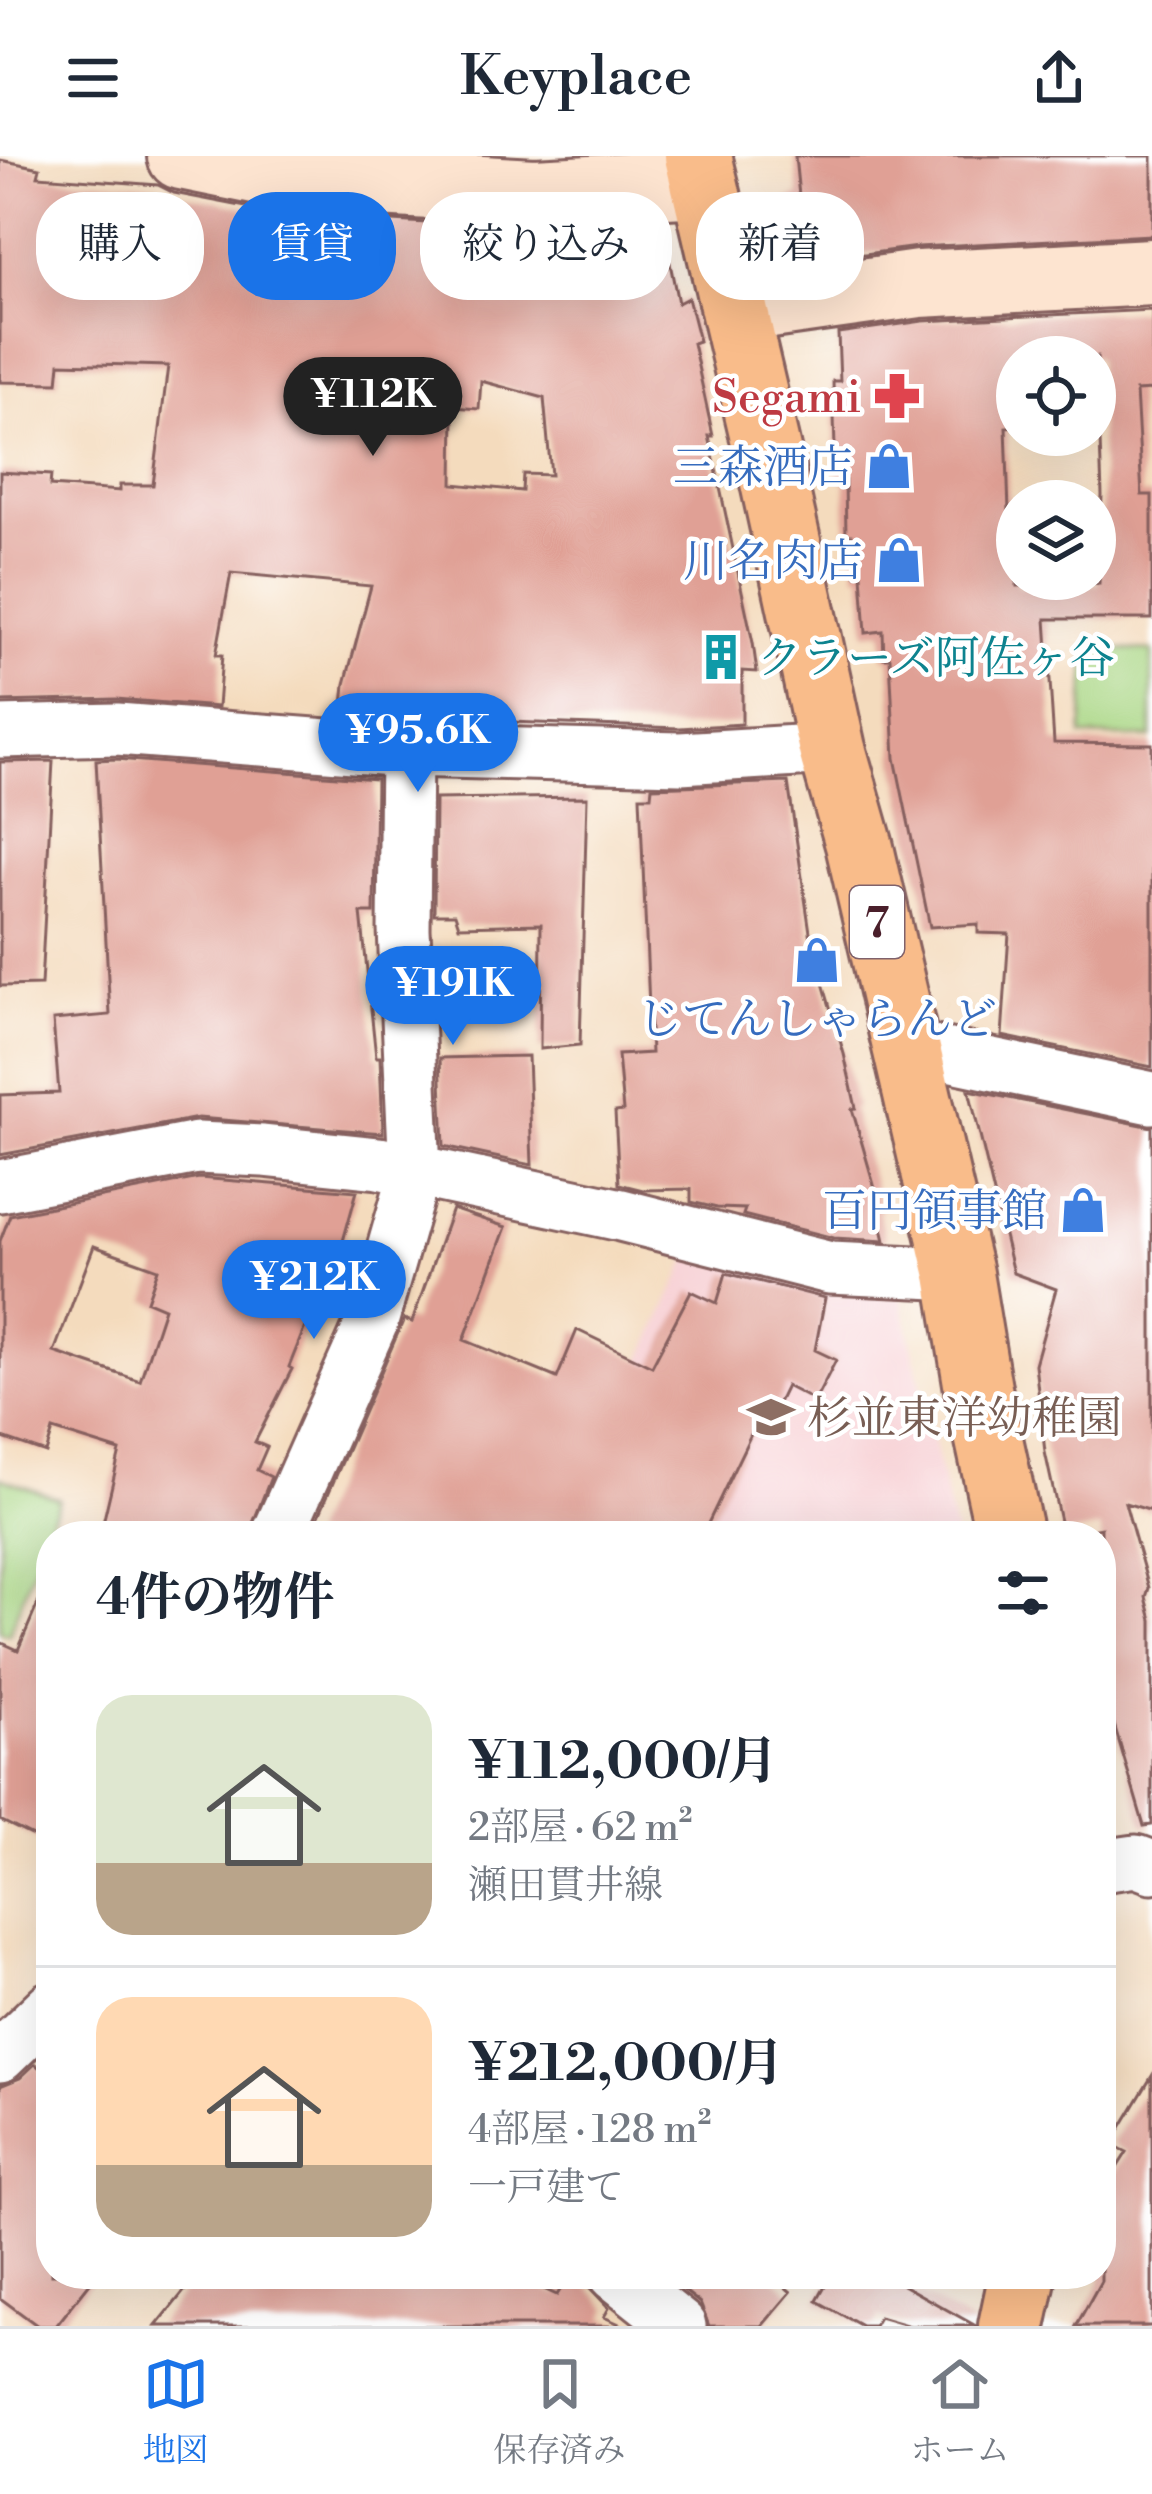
<!DOCTYPE html>
<html lang="ja">
<head>
<meta charset="utf-8">
<style>
	:root { --surface:#fff; --page:#f2f2f3; --text:#1f2937; --muted:#747a83; --line:#e0e1e3; --accent:#1a73e8 }
	body { margin:0; font-family:"Libre Bodoni","Noto Serif JP",serif; background:var(--page); color:var(--text); height:100vh; display:flex; flex-direction:column; font-size:45px; white-space:nowrap }
	* { box-sizing:border-box; margin:0 }
	p { font-size:39px; color:var(--muted) }
	.icon { flex:none; width:66px; height:66px; fill:none; stroke:currentColor; stroke-width:2; stroke-linecap:round; stroke-linejoin:round }
	.map { position:relative; flex:1; overflow:hidden }
	.side { position:absolute; left:36px; top:1365px; width:1080px; height:768px; display:flex; flex-direction:column; background:var(--surface); border-radius:48px; box-shadow:0 12px 48px #0002 }
	.side>* { flex:none }
	.hud { position:absolute; left:36px; top:36px; width:1080px; height:108px; display:flex; gap:24px }
	.buttons { position:absolute; left:996px; top:180px; display:grid; gap:24px }
	.buttons a { display:grid; place-items:center; width:120px; height:120px; border-radius:50%; background:var(--surface); box-shadow:0 12px 48px #0002; font-size:60px }
	.price { position:absolute; translate:-50% -102px; padding:0 27px; border-radius:42px; background:var(--accent); color:#fff; font-size:39px; line-height:78px; filter:drop-shadow(0 3px 6px #0008) }
	.price::after { content:''; position:absolute; left:50%; top:72px; width:36px; height:27px; margin-left:-18px; background:inherit; clip-path:polygon(0 0,100% 0,50% 100%) }
	.price.current { background:#222; color:#fff }
	ul { padding:0; list-style:none }
	li { display:flex; align-items:center; gap:36px; height:300px; padding:0 60px }
	li+li { border-top:3px solid var(--line) }
	li span { display:grid; place-items:center; flex:none; width:336px; height:240px; border-radius:36px; color:#555 }
	li>.icon { margin-inline-start:auto }
	span .icon { width:144px; height:144px; fill:#fffc; stroke-width:1 }
	li b { font-size:51px }
	h2 { display:flex; justify-content:space-between; align-items:center; height:144px; padding:0 60px; font-size:51px }
	.pill { padding:0 42px; border-radius:48px; background:var(--surface); box-shadow:0 12px 48px #0002; font-size:42px; line-height:108px }
	.pill.current { background:var(--accent); color:#fff }
	header { display:flex; justify-content:space-between; align-items:center; height:156px; padding:0 60px; background:var(--surface); font-size:54px; font-weight:600 }
	.tab-bar { display:flex; justify-content:space-around; align-items:center; height:168px; border-top:3px solid var(--line); background:var(--surface); font-size:33px; color:var(--muted) }
	.tab-bar a { display:grid; justify-items:center; gap:6px }
	.tab-bar .current { color:var(--accent) }
	.map>svg:first-child { display:block }
	.built { fill:#f7cfd3 }
	.green { fill:#a9d683; stroke:#7a7a57; stroke-width:3 }
	.building { fill:#e0a095; fill-rule:evenodd }
	.lines { fill:none; stroke-linecap:round; stroke-linejoin:round }
	.minor-casing { stroke:#86615e; stroke-width:57 }
	.secondary-casing { stroke:#86615e; stroke-width:72 }
	.primary-casing { stroke:#86615e; stroke-width:72 }
	.minor { stroke:#fff; stroke-width:51 }
	.secondary { stroke:#fde4d0; stroke-width:66 }
	.primary { stroke:#f9bc8a; stroke-width:66 }
	.labels { text-anchor:middle; stroke-width:9; stroke-linejoin:round; paint-order:stroke }
	.shield { fill:#fff; stroke:#80626b; stroke-width:3 }
	.shield-label { font-size:42px; font-weight:bold; fill:#4a1f2b }
	.health-label { font-size:45px; fill:#be3a42; stroke:#fff; text-anchor:end }
	.shop-label { font-size:45px; fill:#366cbe; stroke:#fff; text-anchor:end }
	.culture-label { font-size:45px; fill:#0d838f; stroke:#fff; text-anchor:start }
	.education-label { font-size:45px; fill:#785e54; stroke:#fff; text-anchor:start }
</style>
</head>
<body>
<header><svg class="icon" aria-label="menu" viewBox="0 0 24 24"><path d="M4 6h16M4 12h16M4 18h16"/></svg>Keyplace<svg class="icon" aria-label="share" viewBox="0 0 24 24"><path d="M12 15V3M7 8l5-5 5 5M5 13v7h14v-7"/></svg></header>
<div class="map">
<svg width="1152" height="2170" viewBox="0 0 1152 2170">
	<rect width="100%" height="100%" fill="#fff"/>
	<filter id="ink" filterUnits="userSpaceOnUse"><feTurbulence type="fractalNoise" baseFrequency=".00833" numOctaves="2"/><feDisplacementMap in="SourceGraphic" scale="24" xChannelSelector="R" yChannelSelector="G"/><feConvolveMatrix kernelMatrix="1 2 1 2 8 2 1 2 1" color-interpolation-filters="sRGB"/></filter>
	<filter id="wash" filterUnits="userSpaceOnUse"><feTurbulence type="fractalNoise" baseFrequency=".004" numOctaves="4" result="noise"/><feDisplacementMap in="SourceGraphic" scale="48" xChannelSelector="R" yChannelSelector="G"/><feGaussianBlur stdDeviation="2.7" result="paint"/><feColorMatrix in="noise" values="0 0 0 0 0 0 0 0 0 0 0 0 0 0 0 0 0 1.4 0 .05"/><feComposite in="paint" operator="in"/></filter>
	<g filter="url(#wash)">
		<rect width="100%" height="100%" fill="#f4dbbd"/>
		<path class="built" d="M 695,1089 L 901,1141 L 955,1380 L 559,1380 Z"/>
		<path class="green" d="M 1087,492 L 1152,495 L 1152,582 L 1082,580 Z
			M 0,1321 L 59,1343 L 9,1478 L 0,1476 Z"/>
		<g id="blocks">
			<path class="building" d="M 795,0 L 1152,0 L 1152,79 L 917,91 L 790,108 L 784,44 L 799,40 Z
				M 0,4 L 40,12 L 38,20 L 158,29 L 174,37 L 287,59 L 533,73 L 580,74 L 581,71 L 662,67 L 678,147 L 688,142 L 699,185 L 693,187 L 713,280 L 709,280 L 753,487 L 757,516 L 742,515 L 742,568 L 680,572 L 342,560 L 345,528 L 371,430 L 231,417 L 216,499 L 222,499 L 218,551 L 116,543 L 0,546 L 0,316 L 51,319 L 50,330 L 120,335 L 120,329 L 153,329 L 168,210 L 60,207 L 58,227 L 0,226 ZM 481,225 L 544,242 L 551,319 L 523,318 L 522,335 L 453,328 L 454,251 L 479,253 Z
				M 1152,154 L 1152,234 L 1136,235 L 1142,339 L 1152,339 L 1152,463 L 1046,463 L 1054,587 L 1152,588 L 1152,911 L 1002,880 L 1009,778 L 978,777 L 978,768 L 930,771 L 895,602 L 890,502 L 884,502 L 883,475 L 866,477 L 862,419 L 856,419 L 852,379 L 846,379 L 845,325 L 840,326 L 835,293 L 833,225 L 840,225 L 838,177 L 923,165 ZM 1017,201 L 1097,201 L 1102,339 L 1099,428 L 1017,430 L 1017,359 L 1009,356 L 1006,271 L 1017,270 Z
				M 116,603 L 376,623 L 374,757 L 361,757 L 376,901 L 380,901 L 383,977 L 198,962 L 0,999 L 0,939 L 59,937 L 53,864 L 110,859 L 96,604 Z
				M 53,605 L 41,829 L 0,830 L 0,606 Z
				M 788,626 L 812,790 L 844,898 L 856,952 L 852,953 L 881,1053 L 878,1054 L 885,1085 L 834,1082 L 743,1059 L 745,1053 L 717,1052 L 691,1046 L 691,1033 L 643,1034 L 619,1028 L 615,956 L 623,955 L 618,899 L 651,897 L 640,640 L 651,640 L 652,631 Z
				M 587,641 L 580,889 L 540,893 L 541,768 L 459,770 L 455,758 L 434,758 L 435,643 Z
				M 528,900 L 532,1009 L 444,990 L 440,902 Z
				M 969,934 L 1152,971 L 1152,1355 L 1125,1347 L 1149,1432 L 1146,1441 L 1152,1464 L 1152,1669 L 1144,1670 L 1101,1524 L 1101,1372 L 1063,1379 L 1045,1296 L 1035,1208 L 1056,1133 L 1013,1117 Z
				M 199,1022 L 357,1035 L 343,1085 L 352,1088 L 335,1126 L 324,1123 L 289,1211 L 292,1213 L 255,1286 L 267,1291 L 257,1314 L 271,1321 L 248,1380 L 100,1380 L 120,1295 L 53,1274 L 46,1297 L 0,1281 L 0,1085 L 10,1059 ZM 94,1090 L 158,1113 L 147,1145 L 164,1152 L 140,1225 L 54,1196 Z
				M 452,1053 L 506,1071 L 464,1184 L 557,1222 L 577,1174 L 652,1210 L 691,1135 L 717,1147 L 726,1117 L 825,1142 L 815,1194 L 836,1204 L 815,1245 L 786,1230 L 771,1261 L 760,1276 L 752,1276 L 702,1380 L 310,1380 L 404,1163 L 412,1166 Z
				M 51,1417 L 51,1689 L 0,1664 L 0,1486 L 18,1494 Z
				M 35,1908 L 51,1921 L 51,2118 L 97,2118 L 56,2170 L 38,2170 L 0,2142 L 0,1930 L 20,1922 Z
				M 1152,1920 L 1152,2170 L 1076,2170 L 1101,2125 L 1101,2037 L 1127,1996 L 1111,1988 Z
				M 198,2118 L 511,2118 L 557,2139 L 570,2118 L 586,2118 L 588,2130 L 609,2152 L 604,2161 L 624,2170 L 156,2170 Z
				M 663,2118 L 770,2118 L 791,2136 L 762,2170 L 709,2170 L 700,2147 Z
				M 832,2118 L 883,2118 L 976,2170 L 910,2170 L 879,2161 L 874,2170 L 862,2170 L 817,2145 Z"/>
		</g>
	</g>
	<g filter="url(#ink)">
		<use href="#blocks" fill-opacity="0" stroke="#86615e" stroke-width="3"/>
		<g class="lines">
			<defs>
				<path id="minor" d="M 0,576 L 117,573 L 406,595 L 680,602 L 832,593
					M 906,890 L 1152,942
					M 0,1030 L 197,992 L 263,995 L 379,1007 L 621,1059 L 830,1112 L 959,1118
					M 277,1380 L 372,1166 L 415,1016 L 404,773 L 406,595
					M 1101,1710 L 1136,1705 L 1152,1711
					M 0,1900 L 51,1851
					M 615,2118 L 680,2170"/>
				<path id="secondary" d="M 181,0 L 289,22 L 535,36 L 703,27
					M 735,154 L 919,128 L 1152,116"/>
				<path id="primary" d="M 698,0 L 767,294 L 832,593 L 859,688 L 959,1118 L 978,1233 L 1010,1380
					M 1012,2170 L 1023,2118"/>
			</defs>
			<use href="#minor" class="minor-casing"/>
			<use href="#secondary" class="secondary-casing"/>
			<use href="#primary" class="primary-casing"/>
			<use href="#minor" class="minor"/>
			<use href="#secondary" class="secondary"/>
			<use href="#primary" class="primary"/>
		</g>
	</g>
	<defs>
		<symbol id="pharmacy-bare" viewBox="-9 -9 18 18"><path d="M-2-6h4v4h4v4h-4v4h-4v-4h-4v-4h4Z" fill="#e0444e" stroke="#fff" stroke-width="2.5" paint-order="stroke"/></symbol>
		<symbol id="shop-bare" viewBox="-9 -9 18 18"><path d="M-5-2.5h2.3a2.7 3.5 0 0 1 5.4 0H5L5.5 6h-11ZM-1.5-2.5h3a1.5 2.3 0 0 0-3 0Z" fill="#3f7fe0" stroke="#fff" stroke-width="2.5" paint-order="stroke"/></symbol>
		<symbol id="building-bare" viewBox="-9 -9 18 18"><path d="M-4-6H4V6H1V3H-1V6H-4ZM-2.5-4.3h1.7v1.8h-1.7ZM.8-4.3h1.7v1.8H.8ZM-2.5-1h1.7V.8h-1.7ZM.8-1h1.7V.8H.8Z" fill="#0f9aa8" stroke="#fff" stroke-width="2.5" paint-order="stroke"/></symbol>
		<symbol id="school-bare" viewBox="-9 -9 18 18"><path d="M0-5L7-2L0 1L-7-2ZM-4 1L0 2.5L4 1V4Q0 6-4 4Z" fill="#8d6e63" stroke="#fff" stroke-width="2.5" paint-order="stroke"/></symbol>
	</defs>
	<g fill-rule="evenodd">
		<use href="#pharmacy-bare" x="864" y="207" width="66" height="66"/>
		<use href="#shop-bare" x="856" y="277" width="66" height="66"/>
		<use href="#shop-bare" x="866" y="371" width="66" height="66"/>
		<use href="#building-bare" x="688" y="468" width="66" height="66"/>
		<use href="#shop-bare" x="784" y="771" width="66" height="66"/>
		<use href="#shop-bare" x="1050" y="1021" width="66" height="66"/>
		<use href="#school-bare" x="738" y="1228" width="66" height="66"/>
	</g>
	<g class="labels">
		<rect class="shield" x="850" y="730" width="54" height="72" rx="9"/>
		<g class="shield-label">
			<text x="877" y="781">7</text>
		</g>
		<g class="health-label">
			<text x="861" y="256">Segami</text>
		</g>
		<g class="shop-label">
			<text x="853" y="326">三森酒店</text>
			<text x="863" y="420">川名肉店</text>
			<text x="817" y="878" text-anchor="middle">じてんしゃらんど</text>
			<text x="1047" y="1070">百円領事館</text>
		</g>
		<g class="culture-label">
			<text x="757" y="517">クラーズ阿佐ヶ谷</text>
		</g>
		<g class="education-label">
			<text x="807" y="1277">杉並東洋幼稚園</text>
		</g>
	</g>
</svg>
<div class="buttons">
<a><svg class="icon" aria-label="locate" viewBox="0 0 24 24"><circle cx="12" cy="12" r="6"/><path d="M12 2v4M12 18v4M2 12h4M18 12h4"/></svg></a>
<a><svg class="icon" aria-label="layers" viewBox="0 0 24 24"><path d="M12 4l9 5-9 5-9-5zM3 14l9 5 9-5"/></svg></a>
</div>
<b class="price current" style="left:373px;top:303px">¥112K</b>
<b class="price" style="left:418px;top:639px">¥95.6K</b>
<b class="price" style="left:453px;top:892px">¥191K</b>
<b class="price" style="left:314px;top:1186px">¥212K</b>
<div class="hud">
<a class="pill">購入</a>
<a class="pill current">賃貸</a>
<a class="pill">絞り込み</a>
<a class="pill">新着</a>
</div>
<section class="side">
<h2>4件の物件<svg class="icon" aria-label="filters" viewBox="0 0 24 24"><path d="M4 7h16M4 17h16"/><circle cx="9" cy="7" r="2"/><circle cx="15" cy="17" r="2"/></svg></h2>
<ul>
<li><span style="background:linear-gradient(#dfe7d0 70%,#b9a48a 0)"><svg class="icon" aria-label="home" viewBox="0 0 24 24"><path d="M3 11l9-7 9 7M6 9v11h12V9"/></svg></span><div><b>¥112,000/月</b><p>2部屋 · 62 m²</p><p>瀬田貫井線</p></div></li>
<li><span style="background:linear-gradient(#ffd9b3 70%,#b9a48a 0)"><svg class="icon" aria-label="home" viewBox="0 0 24 24"><path d="M3 11l9-7 9 7M6 9v11h12V9"/></svg></span><div><b>¥212,000/月</b><p>4部屋 · 128 m²</p><p>一戸建て</p></div></li>
</ul>
</section>
</div>
<nav class="tab-bar">
<a class="current"><svg class="icon" aria-label="map" viewBox="0 0 24 24"><path d="M3 6l6-2 6 2 6-2v14l-6 2-6-2-6 2zM9 4v14M15 6v14"/></svg>地図</a>
<a><svg class="icon" aria-label="saved" viewBox="0 0 24 24"><path d="M7 4h10v16l-5-4-5 4z"/></svg>保存済み</a>
<a><svg class="icon" aria-label="home" viewBox="0 0 24 24"><path d="M3 11l9-7 9 7M6 9v11h12V9"/></svg>ホーム</a>
</nav>
</body>
</html>
